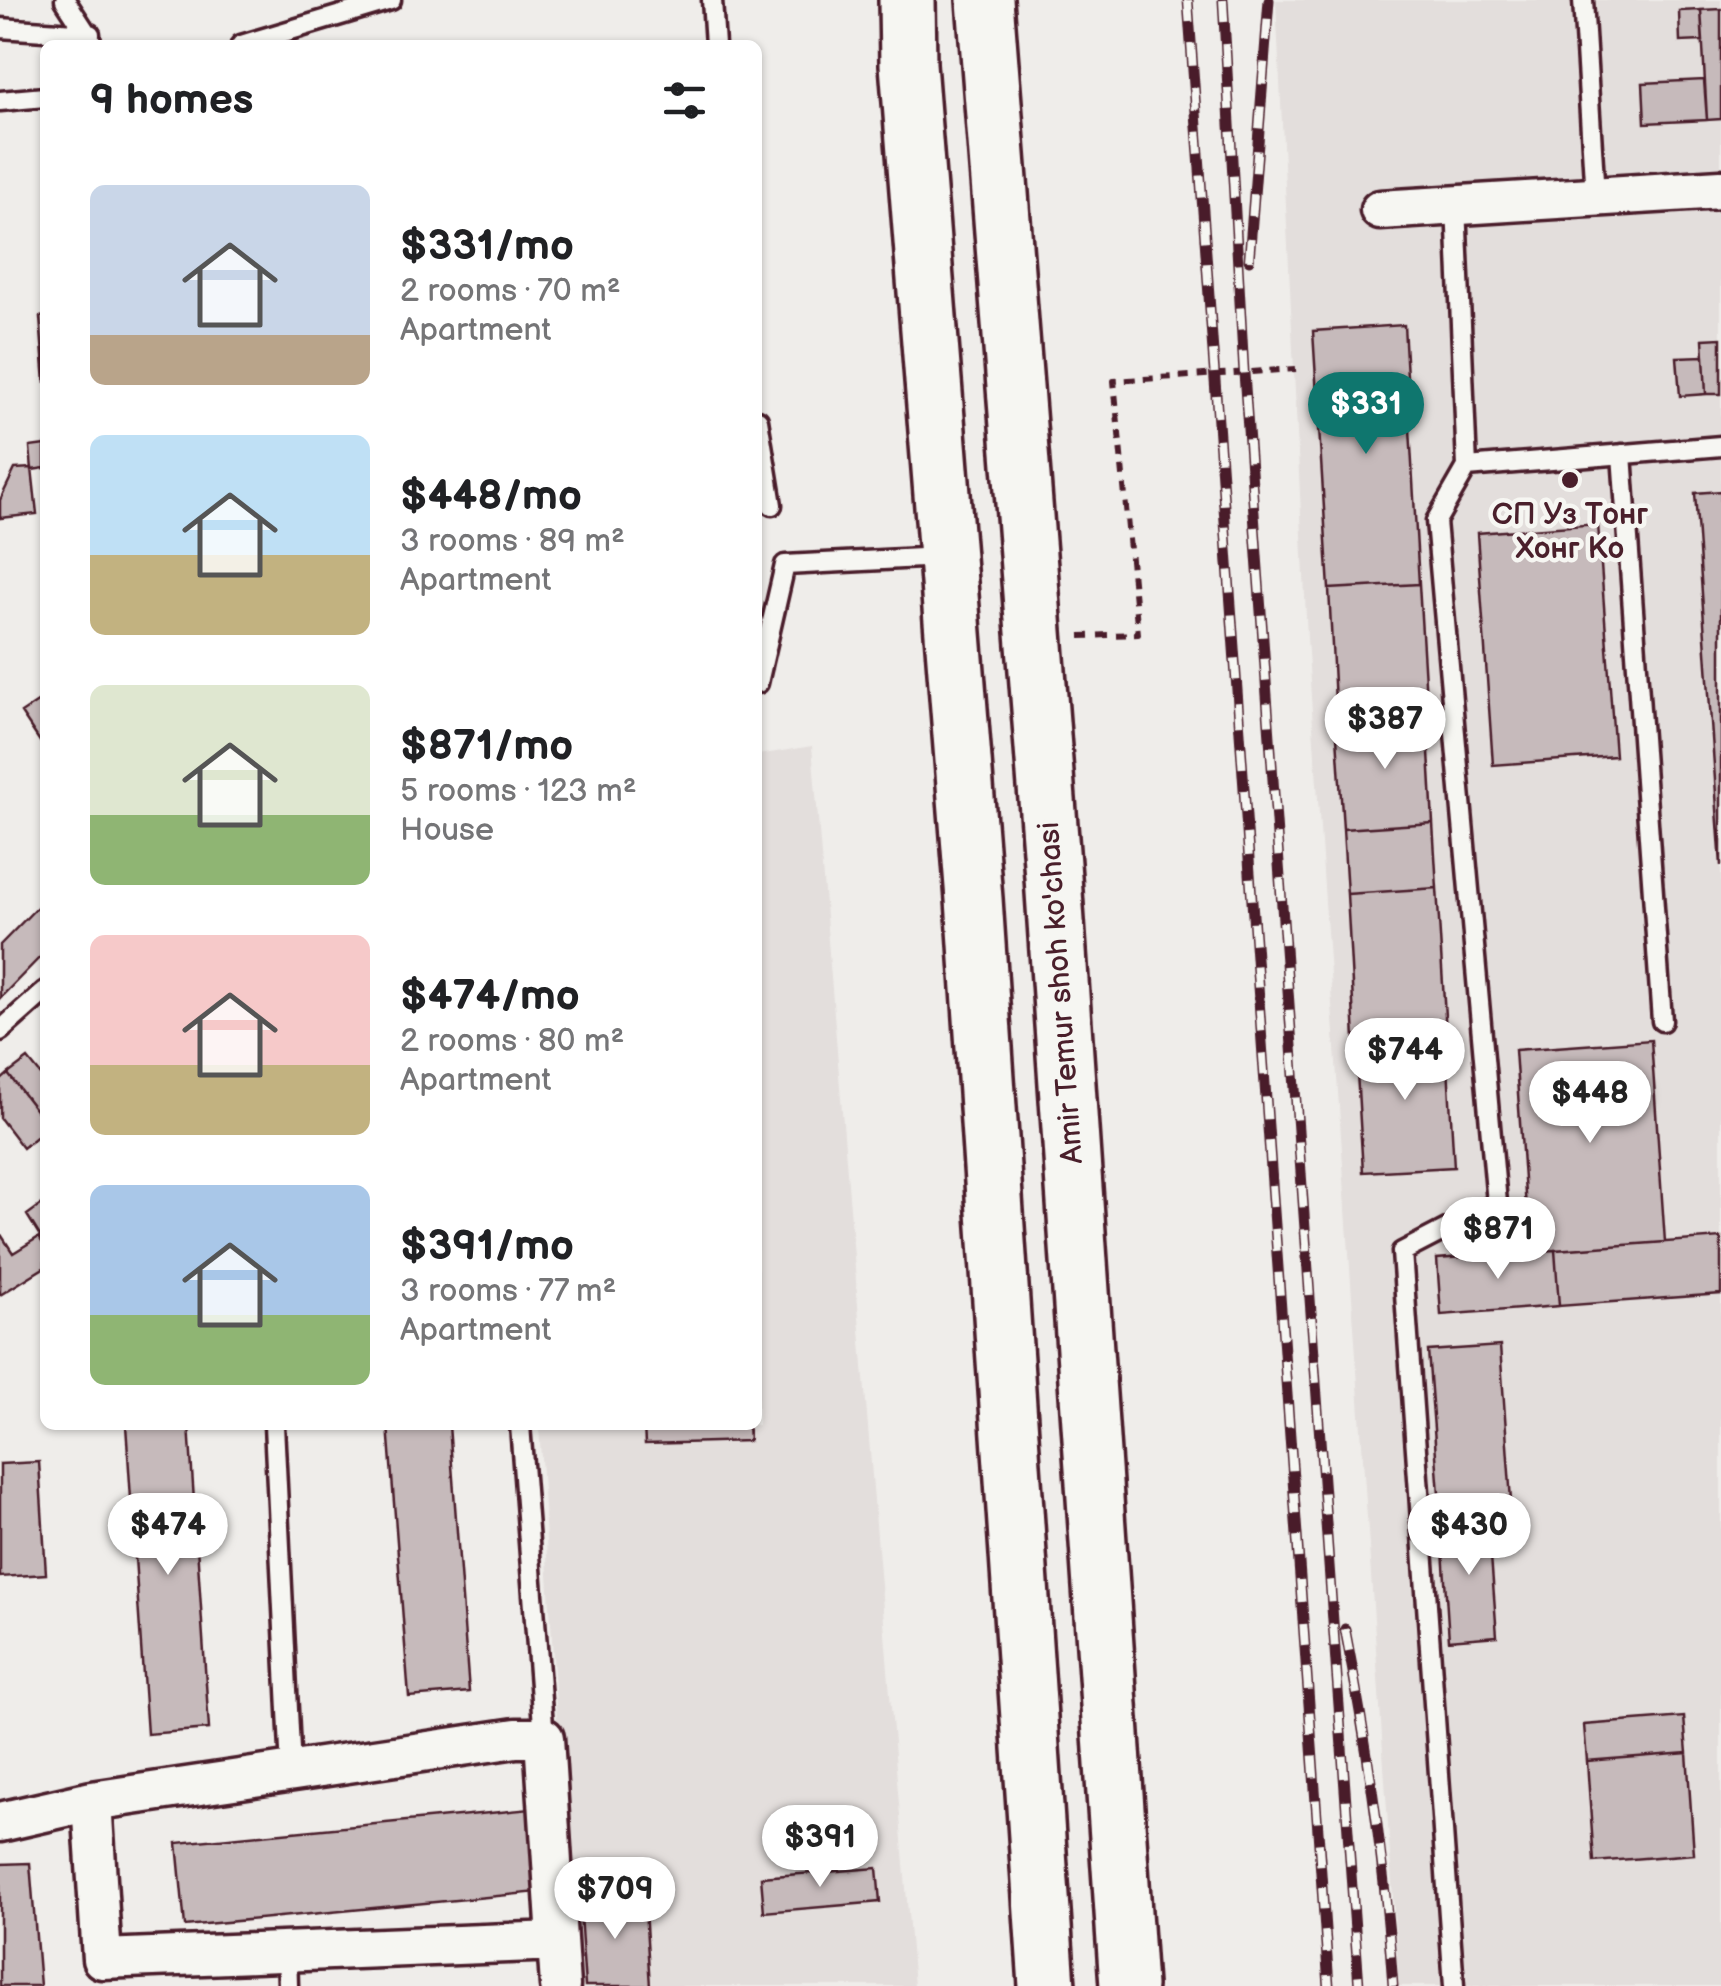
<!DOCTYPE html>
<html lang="en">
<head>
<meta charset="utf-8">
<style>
	:root { --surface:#fff; --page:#f6f6f6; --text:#202124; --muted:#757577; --accent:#0f766e }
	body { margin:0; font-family:"Balsamiq Sans",sans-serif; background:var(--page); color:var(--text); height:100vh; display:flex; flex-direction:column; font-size:38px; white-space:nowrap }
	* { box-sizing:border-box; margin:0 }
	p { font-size:32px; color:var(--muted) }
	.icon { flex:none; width:55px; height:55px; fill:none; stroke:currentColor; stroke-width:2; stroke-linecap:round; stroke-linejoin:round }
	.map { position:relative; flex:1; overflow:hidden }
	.drawer { position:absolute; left:40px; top:40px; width:722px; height:1390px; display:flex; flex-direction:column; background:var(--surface); border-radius:15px; box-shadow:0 2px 8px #0004 }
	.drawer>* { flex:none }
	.price { position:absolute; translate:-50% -85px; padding:0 22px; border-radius:35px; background:#fff; color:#222; font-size:32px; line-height:65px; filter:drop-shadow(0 2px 5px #0008) }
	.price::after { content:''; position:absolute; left:50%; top:60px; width:30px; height:22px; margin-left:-15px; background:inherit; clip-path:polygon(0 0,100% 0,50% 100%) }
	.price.current { background:var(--accent); color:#fff }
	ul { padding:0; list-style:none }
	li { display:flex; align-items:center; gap:30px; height:250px; padding:0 50px }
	li span { display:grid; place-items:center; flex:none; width:280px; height:200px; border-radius:15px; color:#555 }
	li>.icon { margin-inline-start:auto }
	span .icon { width:120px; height:120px; fill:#fffc; stroke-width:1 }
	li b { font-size:42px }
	h2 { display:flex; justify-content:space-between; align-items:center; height:120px; padding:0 50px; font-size:42px }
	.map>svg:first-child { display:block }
	.built { fill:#e3dedc }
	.building { fill:#c6babb; stroke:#4a1f2b; stroke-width:2.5 }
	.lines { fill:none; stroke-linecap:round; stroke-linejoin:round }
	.service-casing { stroke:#4a1f2b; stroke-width:25 }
	.minor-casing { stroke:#4a1f2b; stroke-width:45 }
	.primary-casing { stroke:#4a1f2b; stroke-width:62 }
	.path { stroke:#4a1f2b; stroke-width:6; stroke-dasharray:10 8; stroke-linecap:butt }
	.service { stroke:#f6f6f2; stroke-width:18 }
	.minor { stroke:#f6f6f2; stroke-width:38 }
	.primary { stroke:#f6f6f2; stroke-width:55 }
	.rail-casing { stroke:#4a1f2b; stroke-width:11 }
	.rail { stroke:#f6f6f2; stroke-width:8; stroke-dasharray:22; stroke-linecap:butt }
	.poi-dot { fill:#4a1f2b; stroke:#f6f6f2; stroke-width:4 }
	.labels { text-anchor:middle; stroke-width:9; stroke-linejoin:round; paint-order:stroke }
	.poi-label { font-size:30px; font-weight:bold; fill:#4a1f2b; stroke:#f6f6f2 }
	.street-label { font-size:30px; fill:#4a1f2b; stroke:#f6f6f2 }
</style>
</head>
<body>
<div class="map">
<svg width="1721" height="1986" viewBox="0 0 1721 1986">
	<rect width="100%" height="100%" fill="#efedea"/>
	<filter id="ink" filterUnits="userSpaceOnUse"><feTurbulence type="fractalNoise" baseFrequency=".01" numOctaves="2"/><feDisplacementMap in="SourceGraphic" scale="20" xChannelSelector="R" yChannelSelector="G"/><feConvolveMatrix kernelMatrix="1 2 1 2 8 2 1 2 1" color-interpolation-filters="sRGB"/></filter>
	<g filter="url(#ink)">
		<path class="built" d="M 1276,0 L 1721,0 L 1721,1986 L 1399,1986 L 1307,638 Z
			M 812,746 L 914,1986 L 573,1986 L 539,1425 L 758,1425 L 758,755 Z"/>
		<path class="building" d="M 1721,9 L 1721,119 L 1707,120 L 1701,10 Z
			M 1701,10 L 1703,41 L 1680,42 L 1679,11 Z
			M 1704,80 L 1707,120 L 1645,123 L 1643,83 Z
			M 45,316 L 45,383 L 40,317 Z
			M 1404,325 L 1419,584 L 1329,589 L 1313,331 Z
			M 1721,338 L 1721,394 L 1706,394 L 1703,339 Z
			M 1704,356 L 1706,394 L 1680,396 L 1677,357 Z
			M 45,445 L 45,468 L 32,470 L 30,447 Z
			M 32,468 L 37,514 L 0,518 L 0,500 L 15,469 Z
			M 1721,491 L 1721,866 L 1695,493 Z
			M 1598,524 L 1615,756 L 1493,765 L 1477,533 Z
			M 1419,584 L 1427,716 L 1336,721 L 1329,589 Z
			M 45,697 L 45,749 L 21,713 Z
			M 1427,716 L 1433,823 L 1343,829 L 1336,721 Z
			M 1433,823 L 1437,888 L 1347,894 L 1343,829 Z
			M 1437,888 L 1446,1033 L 1355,1039 L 1347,894 Z
			M 45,899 L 45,952 L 0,998 L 0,945 Z
			M 1446,1033 L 1454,1167 L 1363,1172 L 1355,1039 Z
			M 1651,1040 L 1665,1242 L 1529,1252 L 1515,1050 Z
			M 28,1059 L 45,1080 L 45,1122 L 8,1074 Z
			M 8,1074 L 45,1122 L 45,1130 L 23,1148 L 0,1118 L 0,1081 Z
			M 45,1202 L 45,1233 L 40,1236 L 27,1215 Z
			M 0,1233 L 13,1253 L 39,1237 L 45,1247 L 45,1267 L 0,1295 Z
			M 1721,1238 L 1721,1294 L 1559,1306 L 1555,1250 Z
			M 1555,1250 L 1559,1306 L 1441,1315 L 1437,1259 Z
			M 1500,1346 L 1512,1515 L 1441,1520 L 1428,1351 Z
			M 126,1425 L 189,1425 L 209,1729 L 147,1734 Z
			M 388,1425 L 449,1425 L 469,1692 L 409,1697 Z
			M 644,1425 L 748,1425 L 749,1441 L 645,1444 Z
			M 39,1462 L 46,1574 L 0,1577 L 0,1464 Z
			M 1488,1516 L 1497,1636 L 1449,1640 L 1441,1520 Z
			M 1684,1717 L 1687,1753 L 1587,1761 L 1584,1725 Z
			M 1687,1753 L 1694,1854 L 1594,1862 L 1587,1761 Z
			M 531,1809 L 539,1892 L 185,1926 L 177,1843 Z
			M 30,1863 L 40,1986 L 0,1986 L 0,1864 Z
			M 877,1868 L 880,1902 L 764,1912 L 761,1877 Z
			M 644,1895 L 650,1986 L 585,1986 L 579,1900 Z"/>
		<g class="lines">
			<defs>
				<path id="service" d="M 65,0 L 91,40
					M 712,0 L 715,45
					M 1583,0 L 1595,197
					M 0,28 L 90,34
					M 241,45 L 391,0
					M 0,101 L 45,97
					M 758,420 L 772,505
					M 1622,454 L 1662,1021
					M 1467,467 L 1721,446
					M 758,683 L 785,565 L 941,557
					M 0,1031 L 45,991
					M 274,1425 L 291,1771
					M 520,1425 L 544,1738
					M 287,1951 L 288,1986
					M 1454,1986 L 1402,1252 L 1497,1203 L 1436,521 L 1467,467 L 1456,205"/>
				<path id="minor" d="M 1380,210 L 1721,189
					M 92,1801 L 102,1959 L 557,1941
					M 0,1822 L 92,1801 L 516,1738 L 544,1738 L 560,1986"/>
				<path id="primary" d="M 907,0 L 908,64 L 974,899 L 1047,1986
					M 985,0 L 1053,877 L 1128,1986"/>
			</defs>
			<use href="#service" class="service-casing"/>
			<use href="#minor" class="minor-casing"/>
			<use href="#primary" class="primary-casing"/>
			<path class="path" d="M 1080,636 L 1138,634 L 1114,381 L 1296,369"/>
			<use href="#service" class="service"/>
			<use href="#minor" class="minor"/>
			<use href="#primary" class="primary"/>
			<defs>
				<path id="rail" d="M 1188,0 L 1329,1986
					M 1223,0 L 1244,373 L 1359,1986
					M 1249,260 L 1269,0
					M 1345,1629 C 1368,1748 1385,1865 1393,1986"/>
			</defs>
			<use href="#rail" class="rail-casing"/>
			<use href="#rail" class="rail"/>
		</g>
	</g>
	<circle class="poi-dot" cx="1570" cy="480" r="10"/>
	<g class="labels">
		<g class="poi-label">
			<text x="1570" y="524">СП Уз Тонг<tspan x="1570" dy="34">Хонг Ко</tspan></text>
		</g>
		<g class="street-label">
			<text transform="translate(1060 993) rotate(-94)" y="10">Amir Temur shoh ko'chasi</text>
		</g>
	</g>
</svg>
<b class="price current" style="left:1366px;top:457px">$331</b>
<b class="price" style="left:1385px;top:772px">$387</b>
<b class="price" style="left:1405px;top:1103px">$744</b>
<b class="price" style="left:1590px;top:1146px">$448</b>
<b class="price" style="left:1498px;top:1282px">$871</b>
<b class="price" style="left:168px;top:1578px">$474</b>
<b class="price" style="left:1469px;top:1578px">$430</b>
<b class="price" style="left:820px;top:1890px">$391</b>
<b class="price" style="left:615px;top:1942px">$709</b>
<section class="drawer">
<h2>9 homes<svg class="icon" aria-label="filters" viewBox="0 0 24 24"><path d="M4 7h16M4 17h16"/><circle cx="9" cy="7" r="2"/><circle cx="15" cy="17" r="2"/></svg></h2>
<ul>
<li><span style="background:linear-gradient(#c9d6e8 75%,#b9a48a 0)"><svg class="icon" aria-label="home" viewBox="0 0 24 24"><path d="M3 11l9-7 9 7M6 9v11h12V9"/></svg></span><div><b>$331/mo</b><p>2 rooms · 70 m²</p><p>Apartment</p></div></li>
<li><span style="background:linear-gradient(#bfe0f5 60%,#c2b280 0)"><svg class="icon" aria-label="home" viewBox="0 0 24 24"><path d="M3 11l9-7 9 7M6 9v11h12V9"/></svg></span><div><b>$448/mo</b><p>3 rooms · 89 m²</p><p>Apartment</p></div></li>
<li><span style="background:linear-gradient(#dfe7d0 65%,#8fb573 0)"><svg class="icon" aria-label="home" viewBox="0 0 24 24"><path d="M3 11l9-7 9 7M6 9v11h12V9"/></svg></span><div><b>$871/mo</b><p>5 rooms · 123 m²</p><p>House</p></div></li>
<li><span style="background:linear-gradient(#f6c9c9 65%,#c2b280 0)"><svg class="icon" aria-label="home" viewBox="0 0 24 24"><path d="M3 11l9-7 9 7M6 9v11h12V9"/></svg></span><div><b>$474/mo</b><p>2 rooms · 80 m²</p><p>Apartment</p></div></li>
<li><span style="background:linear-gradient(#a9c7e8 65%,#8fb573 0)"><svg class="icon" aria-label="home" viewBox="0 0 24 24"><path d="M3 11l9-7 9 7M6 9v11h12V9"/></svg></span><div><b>$391/mo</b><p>3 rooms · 77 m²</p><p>Apartment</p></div></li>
</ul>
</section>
</div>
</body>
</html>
